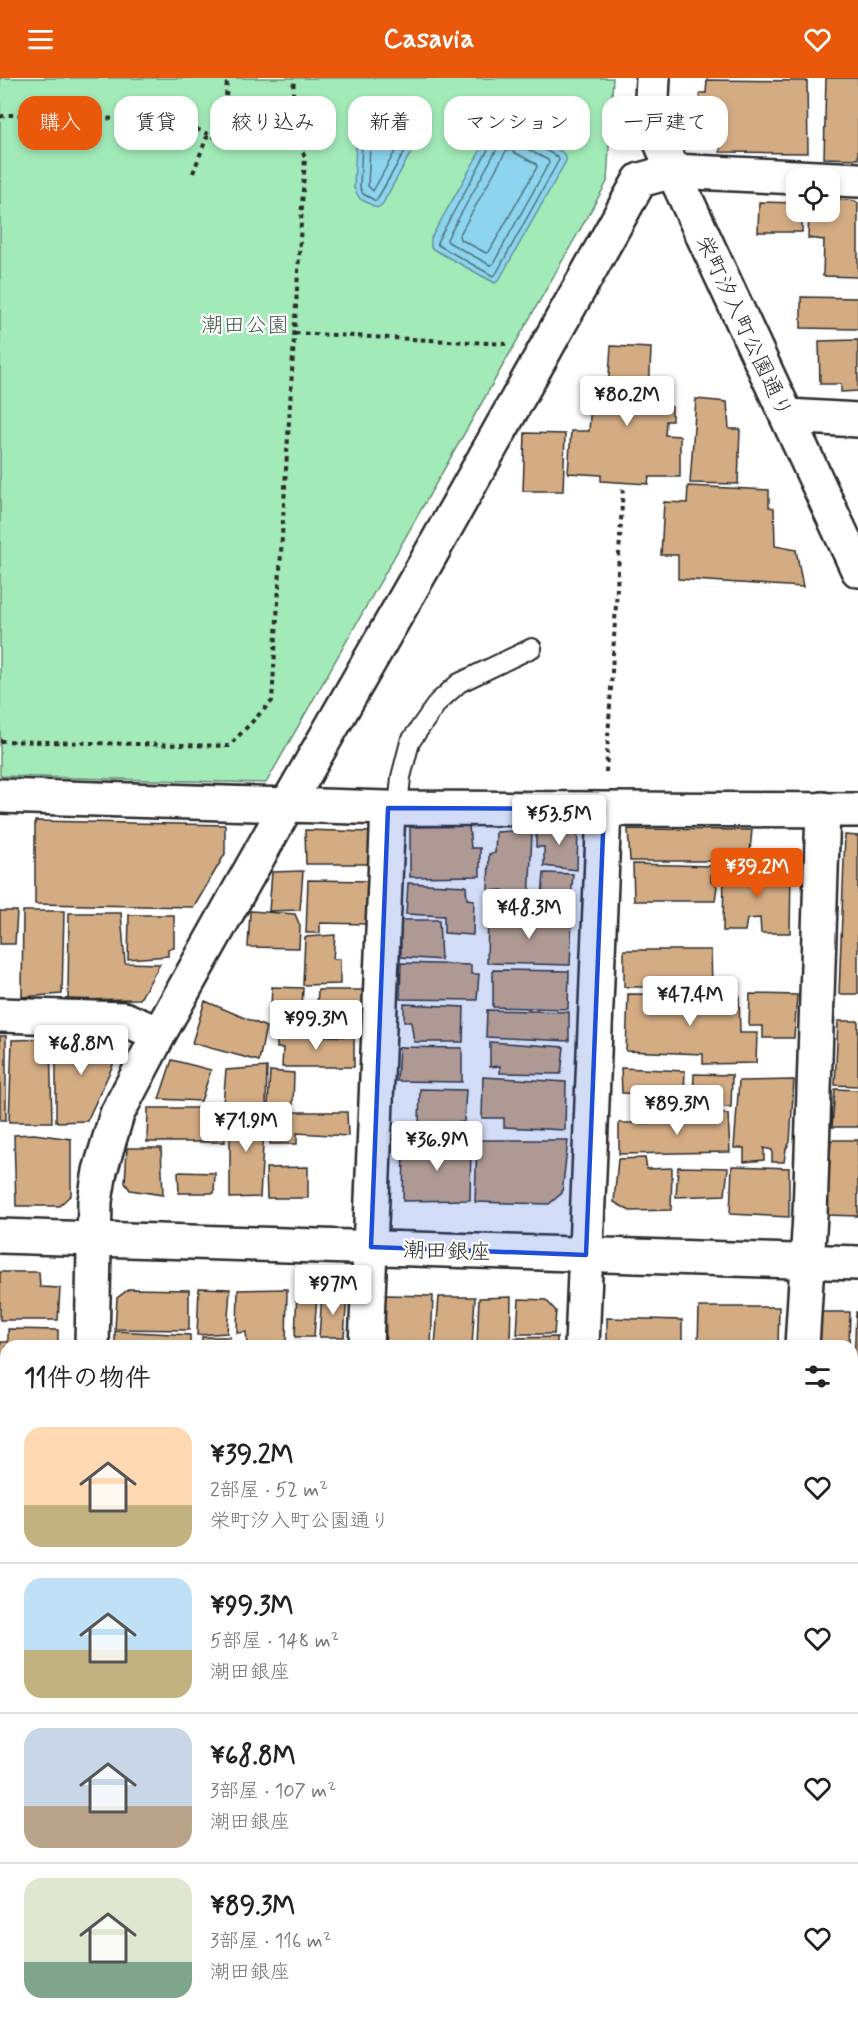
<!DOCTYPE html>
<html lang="ja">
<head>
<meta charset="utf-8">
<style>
	:root { --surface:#fff; --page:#f6f6f6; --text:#222; --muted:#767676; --line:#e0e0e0; --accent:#ea580c }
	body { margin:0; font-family:Mynerve,"Klee One",sans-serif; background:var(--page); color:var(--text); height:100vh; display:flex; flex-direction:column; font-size:22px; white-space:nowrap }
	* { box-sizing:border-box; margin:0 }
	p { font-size:20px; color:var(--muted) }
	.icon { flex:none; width:33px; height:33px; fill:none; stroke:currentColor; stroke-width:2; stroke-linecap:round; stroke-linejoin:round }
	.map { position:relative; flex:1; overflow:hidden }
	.sheet { position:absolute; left:0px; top:1262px; width:858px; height:686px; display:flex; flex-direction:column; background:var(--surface); border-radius:18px 18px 0 0; box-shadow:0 3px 9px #0003 }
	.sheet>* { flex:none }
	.top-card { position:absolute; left:18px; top:18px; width:822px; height:54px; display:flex; gap:12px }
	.buttons { position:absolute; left:786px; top:90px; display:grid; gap:12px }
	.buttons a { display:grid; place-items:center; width:54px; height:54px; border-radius:12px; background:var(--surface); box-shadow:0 3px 9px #0003; font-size:30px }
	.price { position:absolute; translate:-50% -51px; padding:0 14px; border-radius:6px; background:#fff; color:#222; font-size:20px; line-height:39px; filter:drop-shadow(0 2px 3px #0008) }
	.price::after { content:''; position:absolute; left:50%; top:36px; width:18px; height:14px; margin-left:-9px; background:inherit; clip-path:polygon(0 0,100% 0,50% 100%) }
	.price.on { background:var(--accent); color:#fff }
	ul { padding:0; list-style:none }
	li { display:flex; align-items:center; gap:18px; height:150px; padding:0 24px }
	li+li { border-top:2px solid var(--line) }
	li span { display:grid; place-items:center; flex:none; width:168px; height:120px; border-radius:18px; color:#555 }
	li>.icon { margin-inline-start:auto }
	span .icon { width:72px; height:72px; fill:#fffc; stroke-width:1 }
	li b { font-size:26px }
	h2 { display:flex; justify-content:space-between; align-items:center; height:72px; padding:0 24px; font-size:26px }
	.tag { padding:0 21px; border-radius:18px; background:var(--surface); box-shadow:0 3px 9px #0003; font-size:21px; line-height:54px }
	.tag.on { background:var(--accent); color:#fff }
	header { display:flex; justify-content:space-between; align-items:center; height:78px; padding:0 24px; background:var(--accent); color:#fff; font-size:27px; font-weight:800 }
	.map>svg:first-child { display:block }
	.green { fill:#a2eab8; stroke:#668a72; stroke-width:1.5 }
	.water { fill:#8dd4ee; stroke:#6690a0; stroke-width:1.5 }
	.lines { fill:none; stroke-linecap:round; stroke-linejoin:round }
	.shore { stroke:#526f79; stroke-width:1.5 }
	.building { fill:#d3ac84; stroke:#2b2b2b; stroke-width:1.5 }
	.service-casing { stroke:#2b2b2b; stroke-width:22 }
	.minor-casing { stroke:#2b2b2b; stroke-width:38 }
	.tertiary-casing { stroke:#2b2b2b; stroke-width:38 }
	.path { stroke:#2b2b2b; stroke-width:4; stroke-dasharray:4.5 4.5; stroke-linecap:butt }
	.service { stroke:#fff; stroke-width:18 }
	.minor { stroke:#fff; stroke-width:33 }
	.tertiary { stroke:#fff; stroke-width:33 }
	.marked { fill:#1d4ed8; fill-opacity:0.2; stroke:#1d4ed8; stroke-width:4.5; stroke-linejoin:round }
	.labels { text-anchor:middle; stroke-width:4.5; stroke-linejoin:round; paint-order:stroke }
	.park-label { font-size:22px; fill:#495b4e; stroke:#fff }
	.street-label { font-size:22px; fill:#2b2b2b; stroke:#fff }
</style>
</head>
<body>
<header><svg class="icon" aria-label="menu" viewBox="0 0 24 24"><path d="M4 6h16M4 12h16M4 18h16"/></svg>Casavia<svg class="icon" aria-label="heart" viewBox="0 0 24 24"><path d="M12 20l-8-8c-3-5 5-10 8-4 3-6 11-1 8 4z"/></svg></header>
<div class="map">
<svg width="858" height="1946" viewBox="0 0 858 1946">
	<rect width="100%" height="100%" fill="#fff"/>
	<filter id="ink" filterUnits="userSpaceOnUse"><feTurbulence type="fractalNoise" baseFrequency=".0167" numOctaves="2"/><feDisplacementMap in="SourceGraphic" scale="12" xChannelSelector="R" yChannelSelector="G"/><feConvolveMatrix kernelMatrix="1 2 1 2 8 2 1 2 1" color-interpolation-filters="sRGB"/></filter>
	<g filter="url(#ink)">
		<path class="green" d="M 0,0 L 613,0 L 607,104 L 266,705 L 0,698 Z"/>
		<path class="water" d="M 373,30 L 412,50 L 415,67 L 382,127 L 377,130 L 360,121 L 354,110 L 357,41 L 365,31 Z
			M 500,43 L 505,44 L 562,74 L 566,79 L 566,83 L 499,202 L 495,205 L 431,170 L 431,160 L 496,45 Z"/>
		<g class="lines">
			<path class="shore" d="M 373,36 L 406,54 L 409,66 L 376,123 L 363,116 L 360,109 L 363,42 L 368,37 Z
				M 374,45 L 400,59 L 401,63 L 373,113 L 368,108 L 371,48 Z
				M 500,50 L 504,50 L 558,79 L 559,82 L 496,196 L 493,198 L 438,167 L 437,164 Z
				M 503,60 L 506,60 L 548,82 L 549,85 L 493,186 L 490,187 L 448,164 L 447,161 Z
				M 510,72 L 536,86 L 537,89 L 489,174 L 486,175 L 460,161 L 459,158 L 506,73 Z"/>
		</g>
		<path class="building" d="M 826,0 L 858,0 L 858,81 L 824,80 Z
			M 707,2 L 807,3 L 808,75 L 720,74 L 720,35 L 699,33 L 700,15 L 706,15 Z
			M 837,121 L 855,123 L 858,125 L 858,199 L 823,198 L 824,162 L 808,160 L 809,134 L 835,134 Z
			M 759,124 L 796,125 L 796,134 L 802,134 L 802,154 L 758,154 Z
			M 801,219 L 858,220 L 858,251 L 801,250 Z
			M 858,262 L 858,313 L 841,314 L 841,306 L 820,306 L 819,263 Z
			M 611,268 L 651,270 L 649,315 L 665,317 L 665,328 L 672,329 L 672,343 L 666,343 L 665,357 L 680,358 L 680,399 L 649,399 L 648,406 L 601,403 L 601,397 L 568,395 L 571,353 L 589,353 L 592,313 L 608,312 Z
			M 696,321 L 727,324 L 729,351 L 740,351 L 738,406 L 690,405 Z
			M 525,355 L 565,356 L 563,413 L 523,413 Z
			M 688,408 L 769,412 L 769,429 L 774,430 L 775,468 L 796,472 L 803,509 L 678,501 L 678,477 L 661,477 L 664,424 L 687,425 Z
			M 35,743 L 225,747 L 225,776 L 194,829 L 35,826 Z
			M 536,747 L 578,749 L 577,792 L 544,788 L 544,769 L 536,769 Z
			M 469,748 L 471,770 L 480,770 L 480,798 L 410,799 L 410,749 Z
			M 628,751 L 752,752 L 749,783 L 630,783 Z
			M 305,752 L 370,754 L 369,786 L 306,786 Z
			M 532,752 L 529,827 L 504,826 L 503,812 L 488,813 L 489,776 L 495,775 L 496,754 Z
			M 845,757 L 858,758 L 858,916 L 839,916 Z
			M 633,786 L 711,788 L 711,804 L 717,808 L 715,823 L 634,823 Z
			M 724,790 L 791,790 L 790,855 L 761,855 L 760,840 L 747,841 L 745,853 L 723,853 Z
			M 303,793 L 300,832 L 269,833 L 272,794 Z
			M 544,795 L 573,796 L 570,833 L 541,831 Z
			M 308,802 L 370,803 L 367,846 L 320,845 L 320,855 L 306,855 Z
			M 408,805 L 466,808 L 467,821 L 474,822 L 473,857 L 444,855 L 444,838 L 406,836 Z
			M 0,833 L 17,833 L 15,866 L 0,866 Z
			M 23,833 L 64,833 L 62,916 L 22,919 Z
			M 250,833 L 295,836 L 300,848 L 299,870 L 248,869 Z
			M 69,835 L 121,835 L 125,885 L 160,886 L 140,921 L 68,922 Z
			M 129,837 L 174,837 L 174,870 L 168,871 L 168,878 L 128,881 Z
			M 488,837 L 572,838 L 570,887 L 487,885 Z
			M 400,842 L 439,842 L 441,882 L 401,879 Z
			M 335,857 L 333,881 L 340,881 L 340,906 L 303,907 L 305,859 Z
			M 624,872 L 711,872 L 712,909 L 624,909 Z
			M 401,885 L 471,887 L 471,896 L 479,896 L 477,922 L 400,921 Z
			M 493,892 L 569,893 L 568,931 L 493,929 Z
			M 272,909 L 303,910 L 301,949 L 270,949 Z
			M 318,912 L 363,912 L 361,948 L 316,946 Z
			M 628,916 L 739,917 L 740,955 L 757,955 L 756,985 L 703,986 L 703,976 L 626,973 Z
			M 750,916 L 797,917 L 794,960 L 763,960 L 763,948 L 749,948 Z
			M 205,923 L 266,949 L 259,983 L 192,965 Z
			M 404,926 L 464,929 L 463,964 L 414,964 L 411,944 L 404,944 Z
			M 487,932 L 569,934 L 569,963 L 486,959 Z
			M 838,943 L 858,943 L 858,1008 L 835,1007 Z
			M 277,956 L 354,959 L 354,989 L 282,989 L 283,970 L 277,970 Z
			M 0,958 L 6,958 L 6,1042 L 0,1042 Z
			M 50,961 L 52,1044 L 9,1044 L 12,962 Z
			M 56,961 L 112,962 L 113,987 L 87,1043 L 56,1044 Z
			M 490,964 L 564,969 L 561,996 L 500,995 L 500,988 L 490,989 Z
			M 399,969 L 462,970 L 462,1004 L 397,1003 Z
			M 172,982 L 211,992 L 201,1023 L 159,1021 Z
			M 267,989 L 266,1028 L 223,1026 L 226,992 Z
			M 621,990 L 685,993 L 684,1017 L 622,1015 Z
			M 270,993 L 294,995 L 293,1027 L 268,1027 Z
			M 694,996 L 732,997 L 731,1029 L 693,1028 Z
			M 483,999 L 566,1004 L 565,1052 L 504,1049 L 504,1040 L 482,1040 Z
			M 794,1002 L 790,1064 L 786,1071 L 784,1084 L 772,1084 L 772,1072 L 764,1070 L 764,1082 L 744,1084 L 744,1070 L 734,1070 L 739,1003 Z
			M 420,1011 L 466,1012 L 464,1044 L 419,1045 Z
			M 835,1011 L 858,1012 L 858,1049 L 832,1049 Z
			M 148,1030 L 224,1030 L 225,1064 L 147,1064 Z
			M 230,1033 L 265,1033 L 260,1119 L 230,1120 Z
			M 270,1034 L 347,1034 L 348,1058 L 297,1055 L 297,1066 L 270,1066 Z
			M 688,1035 L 728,1036 L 730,1074 L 619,1076 L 619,1045 L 687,1045 Z
			M 394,1048 L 419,1048 L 419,1060 L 395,1061 Z
			M 34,1056 L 71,1061 L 71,1117 L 59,1128 L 16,1128 L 14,1057 Z
			M 477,1062 L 568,1062 L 562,1115 L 549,1126 L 475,1124 Z
			M 831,1062 L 858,1062 L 858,1138 L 826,1137 Z
			M 471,1066 L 470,1122 L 403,1123 L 404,1067 Z
			M 127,1070 L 161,1070 L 163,1117 L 130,1112 L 125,1105 Z
			M 645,1080 L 647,1091 L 672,1090 L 671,1132 L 630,1133 L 614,1124 L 618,1081 Z
			M 732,1088 L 789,1090 L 789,1139 L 730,1136 Z
			M 308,1089 L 308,1120 L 267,1120 L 266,1090 Z
			M 678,1089 L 728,1090 L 725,1117 L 676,1119 Z
			M 178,1094 L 215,1095 L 214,1115 L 179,1115 Z
			M 0,1194 L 39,1194 L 40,1209 L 60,1210 L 58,1242 L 0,1242 Z
			M 199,1210 L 230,1211 L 227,1255 L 197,1257 Z
			M 129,1211 L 189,1212 L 189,1252 L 115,1251 L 117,1220 Z
			M 287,1211 L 286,1268 L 240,1268 L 240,1266 L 247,1266 L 246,1254 L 237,1255 L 238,1212 Z
			M 297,1214 L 317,1216 L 314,1259 L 295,1259 Z
			M 322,1216 L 347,1216 L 344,1259 L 319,1259 Z
			M 385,1217 L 433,1218 L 431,1268 L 386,1268 Z
			M 439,1219 L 475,1219 L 472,1268 L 435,1268 Z
			M 511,1219 L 510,1268 L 477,1268 L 479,1220 Z
			M 519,1221 L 546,1222 L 556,1233 L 554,1256 L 517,1256 Z
			M 699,1229 L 779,1229 L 778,1268 L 698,1268 Z
			M 820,1234 L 850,1234 L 849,1268 L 819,1268 Z
			M 856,1234 L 858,1234 L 858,1342 L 852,1343 Z
			M 607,1240 L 682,1242 L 682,1268 L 607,1268 Z
			M 8,1251 L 58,1252 L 58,1268 L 6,1268 L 6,1293 L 0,1294 L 1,1264 L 8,1264 Z
			M 115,1253 L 190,1257 L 190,1268 L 115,1268 Z
			M 202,1259 L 230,1259 L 230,1268 L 202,1268 Z
			M 557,1259 L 557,1268 L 514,1268 L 515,1260 Z
			M 295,1264 L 345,1266 L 345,1268 L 295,1268 Z
			M 0,1300 L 6,1301 L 6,1348 L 0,1349 Z
			M 858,1353 L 858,1408 L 852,1408 L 852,1354 Z
			M 0,1357 L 6,1357 L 6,1396 L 0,1396 Z
			M 6,1440 L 6,1486 L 0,1486 L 0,1441 Z
			M 852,1452 L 856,1452 L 854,1550 L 852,1550 Z
			M 0,1550 L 6,1550 L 6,1582 L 0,1582 Z
			M 854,1557 L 858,1558 L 858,1635 L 852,1635 Z
			M 852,1768 L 856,1768 L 856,1806 L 852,1806 Z
			M 852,1815 L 858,1815 L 856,1842 L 852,1842 Z
			M 0,1828 L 6,1828 L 6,1864 L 0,1865 Z
			M 852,1847 L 858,1847 L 858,1880 L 852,1880 Z
			M 0,1871 L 6,1871 L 6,1938 L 0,1939 Z
			M 852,1887 L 858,1887 L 858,1921 L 852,1921 Z
			M 852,1927 L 858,1927 L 858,1946 L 794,1946 L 794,1941 L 852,1941 Z
			M 216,1941 L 287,1941 L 287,1944 L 216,1944 Z
			M 450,1941 L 502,1941 L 502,1946 L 450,1946 Z
			M 579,1941 L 656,1941 L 656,1946 L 579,1946 Z
			M 112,1944 L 166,1946 L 112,1946 Z"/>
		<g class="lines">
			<defs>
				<path id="service" d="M 398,730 L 401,699 L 410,664 L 438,624 L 459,605 L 532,570"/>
				<path id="minor" d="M 787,338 L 858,342
					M 0,718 L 388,730 L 858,732
					M 0,937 L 124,941 L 159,956
					M 92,1268 L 95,1123 L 100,1093 L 117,1036 L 159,956 L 287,727 L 428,481 L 640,102 L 673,93 L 858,102
					M 366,1268 L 388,730
					M 582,1268 L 604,731
					M 802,1268 L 810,1137 L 823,731
					M 0,1415 L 6,1415
					M 852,1429 L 858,1429
					M 0,1658 L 6,1657
					M 852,1675 L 858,1675
					M 73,1946 L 73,1941
					M 337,1946 L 337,1941
					M 555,1946 L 555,1941
					M 770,1946 L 771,1941"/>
				<path id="tertiary" d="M 653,0 L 651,41 L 673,93 L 858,492
					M 0,1158 L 858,1185"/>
			</defs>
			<use href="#service" class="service-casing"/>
			<use href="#minor" class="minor-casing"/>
			<use href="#tertiary" class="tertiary-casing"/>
			<path class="path" d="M 0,39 L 5,37 L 61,37 L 185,46 L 224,63 L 262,65 L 291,46
				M 224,63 L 227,0
				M 193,95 L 208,56
				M 295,255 L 507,266
				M 0,663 L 229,668 L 272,623 L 305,79 L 291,46 L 294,0
				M 606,694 L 623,409"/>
			<use href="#service" class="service"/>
			<use href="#minor" class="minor"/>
			<use href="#tertiary" class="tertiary"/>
		</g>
	</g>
	<path class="marked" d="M 388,730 L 604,731 L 586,1177 L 371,1169 Z"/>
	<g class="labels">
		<g class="park-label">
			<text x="245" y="254">潮田公園</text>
		</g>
		<g class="street-label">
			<text transform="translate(745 248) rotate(65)" y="8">栄町汐入町公園通り</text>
			<text transform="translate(447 1172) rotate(2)" y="8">潮田銀座</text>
		</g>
	</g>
</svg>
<div class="buttons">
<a><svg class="icon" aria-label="locate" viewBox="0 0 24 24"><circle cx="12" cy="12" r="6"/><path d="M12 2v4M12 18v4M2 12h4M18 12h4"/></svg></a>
</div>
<b class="price" style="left:627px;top:349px">¥80.2M</b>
<b class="price" style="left:559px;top:768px">¥53.5M</b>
<b class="price on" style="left:757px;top:821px">¥39.2M</b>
<b class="price" style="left:529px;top:862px">¥48.3M</b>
<b class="price" style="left:690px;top:949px">¥47.4M</b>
<b class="price" style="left:316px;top:973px">¥99.3M</b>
<b class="price" style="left:81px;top:998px">¥68.8M</b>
<b class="price" style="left:677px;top:1058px">¥89.3M</b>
<b class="price" style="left:246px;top:1075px">¥71.9M</b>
<b class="price" style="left:437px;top:1094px">¥36.9M</b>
<b class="price" style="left:333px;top:1238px">¥97M</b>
<div class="top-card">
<a class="tag on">購入</a>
<a class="tag">賃貸</a>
<a class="tag">絞り込み</a>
<a class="tag">新着</a>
<a class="tag">マンション</a>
<a class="tag">一戸建て</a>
</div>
<section class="sheet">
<h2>11件の物件<svg class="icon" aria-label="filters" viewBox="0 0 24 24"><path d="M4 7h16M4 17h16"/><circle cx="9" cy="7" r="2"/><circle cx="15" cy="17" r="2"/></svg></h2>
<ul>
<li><span style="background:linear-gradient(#ffd9b3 65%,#c2b280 0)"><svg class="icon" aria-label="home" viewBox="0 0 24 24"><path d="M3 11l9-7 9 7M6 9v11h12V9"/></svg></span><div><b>¥39.2M</b><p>2部屋 · 52 m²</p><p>栄町汐入町公園通り</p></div><svg class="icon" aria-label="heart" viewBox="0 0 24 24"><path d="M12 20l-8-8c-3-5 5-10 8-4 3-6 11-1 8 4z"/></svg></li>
<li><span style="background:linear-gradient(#bfe0f5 60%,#c2b280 0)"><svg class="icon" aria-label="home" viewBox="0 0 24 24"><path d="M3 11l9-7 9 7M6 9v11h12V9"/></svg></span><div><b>¥99.3M</b><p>5部屋 · 148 m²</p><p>潮田銀座</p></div><svg class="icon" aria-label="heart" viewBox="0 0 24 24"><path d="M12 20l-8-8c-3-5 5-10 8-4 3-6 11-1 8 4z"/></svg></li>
<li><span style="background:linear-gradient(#c9d6e8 65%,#b9a48a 0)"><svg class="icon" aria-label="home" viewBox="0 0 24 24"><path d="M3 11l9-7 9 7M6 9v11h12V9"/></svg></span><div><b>¥68.8M</b><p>3部屋 · 107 m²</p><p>潮田銀座</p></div><svg class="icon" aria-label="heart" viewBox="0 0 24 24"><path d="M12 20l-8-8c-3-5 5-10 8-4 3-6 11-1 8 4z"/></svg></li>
<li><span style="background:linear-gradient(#dfe7d0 70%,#7fa58c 0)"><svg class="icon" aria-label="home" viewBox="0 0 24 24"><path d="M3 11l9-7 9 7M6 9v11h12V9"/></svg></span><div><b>¥89.3M</b><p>3部屋 · 116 m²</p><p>潮田銀座</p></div><svg class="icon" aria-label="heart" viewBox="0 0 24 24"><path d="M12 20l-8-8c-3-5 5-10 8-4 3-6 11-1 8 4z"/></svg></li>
</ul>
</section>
</div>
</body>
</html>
